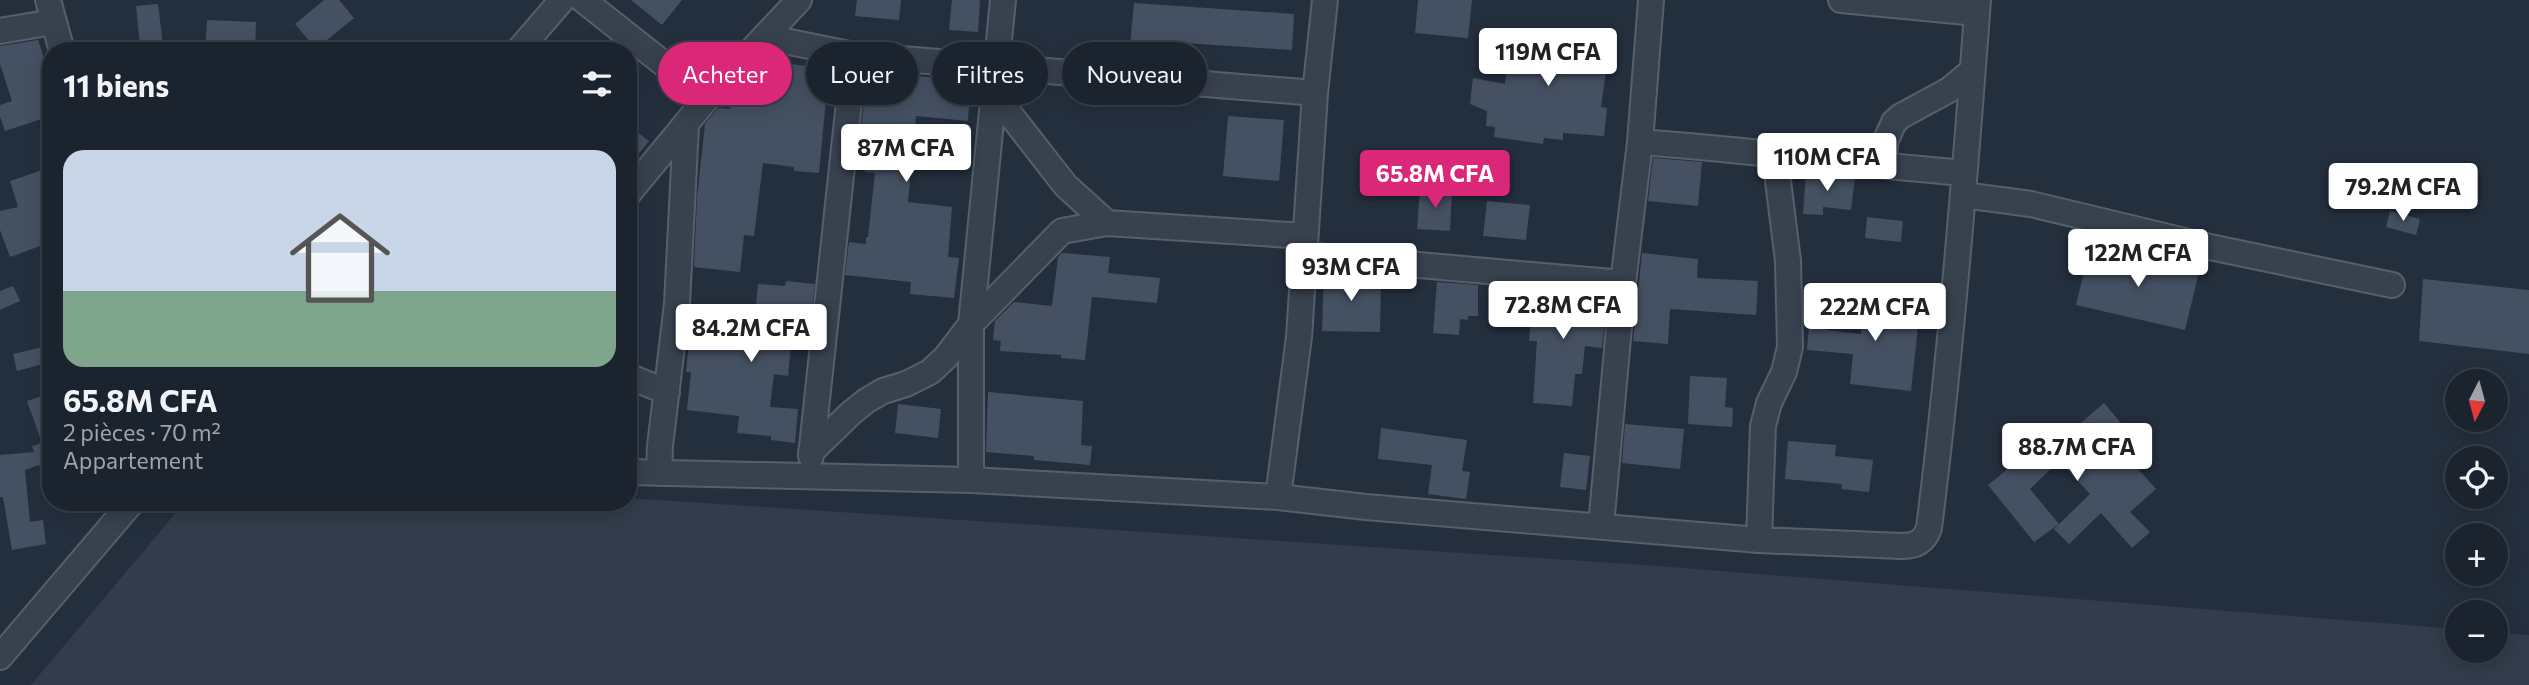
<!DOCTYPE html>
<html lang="fr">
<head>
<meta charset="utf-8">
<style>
	:root { --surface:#1b232e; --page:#242b36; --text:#f1f3f6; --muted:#a0a4aa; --line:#39404a; --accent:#db2777 }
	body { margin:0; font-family:Commissioner,sans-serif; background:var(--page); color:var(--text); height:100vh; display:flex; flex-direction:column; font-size:26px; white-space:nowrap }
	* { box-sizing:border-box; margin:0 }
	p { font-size:23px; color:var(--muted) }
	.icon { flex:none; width:38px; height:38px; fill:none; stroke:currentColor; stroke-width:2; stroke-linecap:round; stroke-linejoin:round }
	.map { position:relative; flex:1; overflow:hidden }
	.panel { position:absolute; left:42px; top:42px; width:595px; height:469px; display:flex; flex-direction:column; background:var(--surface); border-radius:28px; box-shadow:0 4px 18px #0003,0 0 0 2px var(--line) }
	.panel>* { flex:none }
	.banner { position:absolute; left:658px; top:42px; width:665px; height:63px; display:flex; gap:14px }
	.needle { width:46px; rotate:186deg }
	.buttons { position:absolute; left:2445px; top:369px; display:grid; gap:14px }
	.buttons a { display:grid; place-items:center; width:63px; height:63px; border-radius:50%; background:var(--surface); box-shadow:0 4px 18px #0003,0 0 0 2px var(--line); font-size:35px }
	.price { position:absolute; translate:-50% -60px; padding:0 16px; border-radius:7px; background:#fff; color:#222; font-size:23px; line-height:46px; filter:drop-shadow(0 2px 4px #0008) }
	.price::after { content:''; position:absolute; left:50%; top:42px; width:21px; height:16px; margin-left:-10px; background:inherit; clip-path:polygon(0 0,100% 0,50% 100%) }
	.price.current { background:var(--accent); color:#fff }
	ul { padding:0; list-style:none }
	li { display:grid; align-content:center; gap:14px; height:371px; padding:0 21px }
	li span { display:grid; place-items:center; height:217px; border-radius:21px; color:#555 }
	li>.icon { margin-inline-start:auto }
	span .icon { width:126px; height:126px; fill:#fffc; stroke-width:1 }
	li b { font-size:30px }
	h2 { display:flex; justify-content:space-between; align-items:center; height:84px; padding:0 21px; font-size:30px }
	.tag { padding:0 24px; border-radius:32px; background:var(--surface); box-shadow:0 4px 18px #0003,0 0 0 2px var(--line); font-size:24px; line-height:63px }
	.tag.current { background:var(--accent); color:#fff }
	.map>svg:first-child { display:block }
	.airport { fill:#323c4b }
	.building { fill:#455162; fill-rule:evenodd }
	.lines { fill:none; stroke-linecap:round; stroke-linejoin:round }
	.minor-casing { stroke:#565f6c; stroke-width:28 }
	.minor { stroke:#38414e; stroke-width:24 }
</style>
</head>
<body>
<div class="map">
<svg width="2529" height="685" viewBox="0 0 2529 685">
	<rect width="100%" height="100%" fill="#242f3e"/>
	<path class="airport" d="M 628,498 L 1644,565 L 2457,629 L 2457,651 L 2496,651 L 2496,633 L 2529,635 L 2529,685 L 31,685 L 185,502 L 628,502 Z"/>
	<path class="building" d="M 324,0 L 339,0 L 354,18 L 316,49 L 295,24 Z
		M 631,0 L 682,0 L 662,25 Z
		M 857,0 L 901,0 L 899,20 L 855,16 Z
		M 952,0 L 980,0 L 978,32 L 949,30 Z
		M 1418,0 L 1472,0 L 1468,38 L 1415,33 Z
		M 1134,3 L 1294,14 L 1292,50 L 1184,43 L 1184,49 L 1161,47 L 1159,64 L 1135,62 L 1137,46 L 1130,45 Z
		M 158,4 L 163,45 L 140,47 L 136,6 Z
		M 207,20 L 256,22 L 255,51 L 205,51 Z
		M 1510,31 L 1616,42 L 1614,72 L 1606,71 L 1601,107 L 1607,108 L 1604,136 L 1563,133 L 1563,140 L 1544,138 L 1543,144 L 1494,137 L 1495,127 L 1486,126 L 1487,111 L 1470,104 L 1473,78 L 1505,84 Z
		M 38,40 L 51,79 L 51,116 L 5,131 L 0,116 L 0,105 L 12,101 L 0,64 L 0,46 Z
		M 788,64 L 829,68 L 819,173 L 794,171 L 794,167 L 763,163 L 754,236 L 744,235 L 740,272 L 694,267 L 697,198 L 705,124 L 718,108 L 730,109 L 732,93 L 752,72 L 787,76 Z
		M 867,71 L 978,82 L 976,105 L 969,104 L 968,121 L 916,116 L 908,202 L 952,207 L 948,257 L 959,258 L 954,298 L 910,294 L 911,282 L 845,275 L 849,242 L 866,244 L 866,237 L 868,237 L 875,173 L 865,172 L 867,161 L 858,160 Z
		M 1228,116 L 1284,120 L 1279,181 L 1223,176 Z
		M 628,125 L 649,141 L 628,167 Z
		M 1653,158 L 1702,162 L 1698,206 L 1648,201 Z
		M 51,167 L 51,242 L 10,257 L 0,230 L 0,211 L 18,207 L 10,181 Z
		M 1806,172 L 1855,178 L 1851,210 L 1823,207 L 1823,215 L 1803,214 Z
		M 1420,188 L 1452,190 L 1450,231 L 1417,229 Z
		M 1487,201 L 1530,205 L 1526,240 L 1483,236 Z
		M 2390,211 L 2420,219 L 2416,235 L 2386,227 Z
		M 1867,217 L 1903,221 L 1901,242 L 1865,238 Z
		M 2090,247 L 2199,272 L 2185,330 L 2076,305 Z
		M 1062,253 L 1110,257 L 1108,273 L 1160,278 L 1157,303 L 1092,297 L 1085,360 L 1061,358 L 1061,355 L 1000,351 L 1001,341 L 993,340 L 995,321 L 1014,302 L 1052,306 L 1058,257 Z
		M 1642,253 L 1698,259 L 1697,278 L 1758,281 L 1756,315 L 1670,309 L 1668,344 L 1633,341 Z
		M 1324,272 L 1381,277 L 1380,332 L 1322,331 Z
		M 2423,279 L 2529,290 L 2529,354 L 2419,341 Z
		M 786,281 L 815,284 L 812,309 L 807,309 L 805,334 L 792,333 L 788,376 L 774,374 L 770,407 L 798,409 L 795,443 L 771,440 L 771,436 L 737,433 L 739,416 L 687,410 L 691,372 L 686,372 L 690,331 L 753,337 L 758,284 L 785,286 Z
		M 1437,282 L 1478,285 L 1478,316 L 1468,316 L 1468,320 L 1460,319 L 1459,335 L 1433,333 Z
		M 1864,284 L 1879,284 L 1907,314 L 1904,323 L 1918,327 L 1911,391 L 1850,384 L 1853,354 L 1807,350 L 1809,326 L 1826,327 L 1826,330 L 1861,334 Z
		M 13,286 L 20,301 L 0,310 L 0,291 Z
		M 1534,290 L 1607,297 L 1602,348 L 1585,346 L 1582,374 L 1575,374 L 1572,406 L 1533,403 L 1537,341 L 1529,341 Z
		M 43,347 L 47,363 L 17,371 L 13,354 Z
		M 1690,376 L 1727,378 L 1725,407 L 1733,408 L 1732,427 L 1688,424 Z
		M 988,392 L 1083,401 L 1081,445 L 1092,446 L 1090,465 L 1034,460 L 1034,456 L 986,452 Z
		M 51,393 L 51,491 L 49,491 L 39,465 L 25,470 L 30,522 L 43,520 L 46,544 L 12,550 L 3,497 L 0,497 L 0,455 L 34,452 L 32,446 L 42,443 L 27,401 Z
		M 2104,403 L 2126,429 L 2112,440 L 2156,489 L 2130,512 L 2150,532 L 2132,548 L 2101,513 L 2069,544 L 2054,529 L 2059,524 L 2034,542 L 1988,485 L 2046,438 L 2052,448 ZM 2059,461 L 2090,494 L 2059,524 L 2030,489 Z
		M 898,404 L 941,409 L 938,438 L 895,433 Z
		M 1625,424 L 1684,429 L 1680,469 L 1622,463 Z
		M 1381,428 L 1467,440 L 1462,471 L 1470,472 L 1466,499 L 1428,494 L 1432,465 L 1378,459 Z
		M 1788,441 L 1836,445 L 1835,456 L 1873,460 L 1869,492 L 1841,489 L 1842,484 L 1785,479 Z
		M 1564,453 L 1590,456 L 1586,490 L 1560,487 Z"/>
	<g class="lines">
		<defs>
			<path id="minor" d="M 48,0 L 62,51
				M 583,0 L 707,98
				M 1841,0 L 1977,13
				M 0,31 L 53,22
				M 765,37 L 854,55 L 1315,93
				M 518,51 L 562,0
				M 995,95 L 1066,186 L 1107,223
				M 1640,142 C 1749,150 1856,164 1964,173
				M 1883,164 L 1886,140 L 1894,122 L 1901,116 L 1949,90 L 1972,71
				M 628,194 L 707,98 L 799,0
				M 1963,195 L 2031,204 L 2210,247 L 2392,285
				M 1305,255 L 1623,283
				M 628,376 L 667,392
				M 811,452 L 850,414 L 866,401 L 883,391 L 906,384 L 930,372 L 946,357 L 971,324 L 1062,231 L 1107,223 L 1305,236
				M 811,456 L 854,55
				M 628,472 L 971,480 L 1278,497 L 1366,507 L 1759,540 L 1901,546 C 1916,546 1924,542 1929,528 C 1951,352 1965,176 1978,0
				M 659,473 L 660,446 L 677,304 L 686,126
				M 971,480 L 971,324 L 1003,0
				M 1278,497 L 1299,337 L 1315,93 L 1325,0
				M 1601,526 L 1623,283 L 1640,142 L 1651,0
				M 1759,540 L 1763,426 L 1769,403 L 1784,372 L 1790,347 L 1788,261 L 1778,181 L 1778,156
				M 0,657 L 132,502"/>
		</defs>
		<use href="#minor" class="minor-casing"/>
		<use href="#minor" class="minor"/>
	</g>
</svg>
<div class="buttons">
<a><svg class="needle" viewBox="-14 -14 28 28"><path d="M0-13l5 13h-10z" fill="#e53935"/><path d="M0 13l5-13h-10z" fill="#a0a4aa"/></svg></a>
<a><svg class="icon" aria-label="locate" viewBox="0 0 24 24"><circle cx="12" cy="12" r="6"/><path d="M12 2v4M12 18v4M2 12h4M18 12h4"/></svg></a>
<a>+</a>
<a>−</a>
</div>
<b class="price" style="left:1548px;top:88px">119M CFA</b>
<b class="price" style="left:906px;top:184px">87M CFA</b>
<b class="price" style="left:1827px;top:193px">110M CFA</b>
<b class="price current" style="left:1435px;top:210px">65.8M CFA</b>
<b class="price" style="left:2403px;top:223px">79.2M CFA</b>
<b class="price" style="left:2138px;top:289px">122M CFA</b>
<b class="price" style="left:1351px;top:303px">93M CFA</b>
<b class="price" style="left:1563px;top:341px">72.8M CFA</b>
<b class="price" style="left:1875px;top:343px">222M CFA</b>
<b class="price" style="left:751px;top:364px">84.2M CFA</b>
<b class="price" style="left:2077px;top:483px">88.7M CFA</b>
<div class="banner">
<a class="tag current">Acheter</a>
<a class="tag">Louer</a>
<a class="tag">Filtres</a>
<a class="tag">Nouveau</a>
</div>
<section class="panel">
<h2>11 biens<svg class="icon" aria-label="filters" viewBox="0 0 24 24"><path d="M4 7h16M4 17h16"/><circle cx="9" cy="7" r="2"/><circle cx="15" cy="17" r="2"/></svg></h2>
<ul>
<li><span style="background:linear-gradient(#c9d6e8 65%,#7fa58c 0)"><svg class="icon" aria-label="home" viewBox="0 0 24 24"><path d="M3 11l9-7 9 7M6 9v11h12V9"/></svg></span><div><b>65.8M CFA</b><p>2 pièces · 70 m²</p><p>Appartement</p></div></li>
</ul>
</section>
</div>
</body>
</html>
